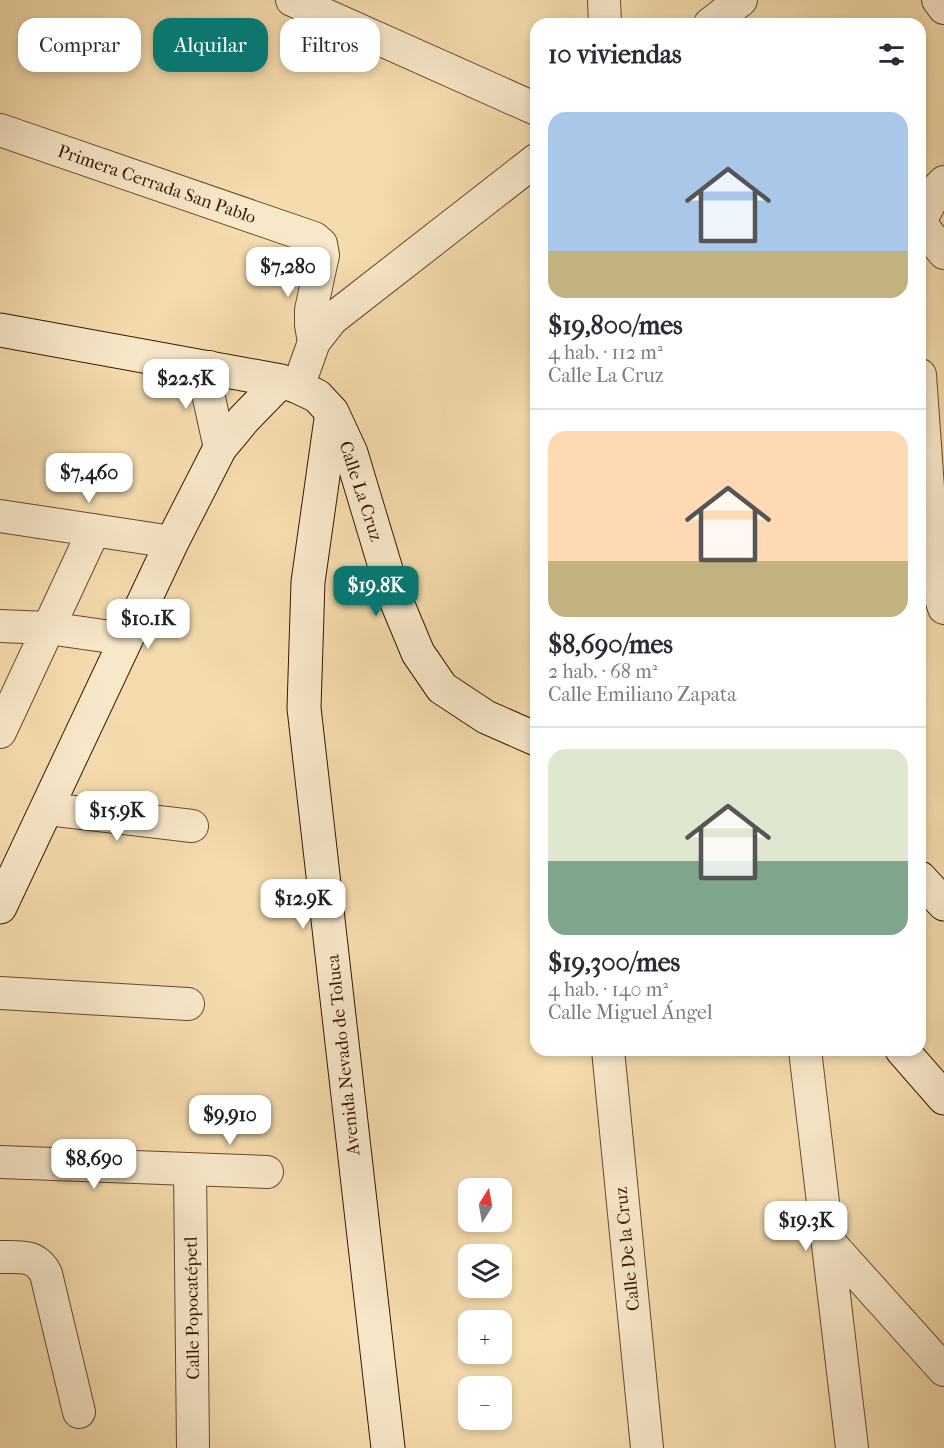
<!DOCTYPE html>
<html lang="es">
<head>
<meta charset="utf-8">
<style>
	:root { --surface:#fff; --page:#f7f7f7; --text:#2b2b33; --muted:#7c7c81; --line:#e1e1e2; --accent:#0f766e }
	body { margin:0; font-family:"IM FELL French Canon",serif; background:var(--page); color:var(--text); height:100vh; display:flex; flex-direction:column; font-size:22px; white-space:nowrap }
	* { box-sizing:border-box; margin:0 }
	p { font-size:20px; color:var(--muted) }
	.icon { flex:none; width:33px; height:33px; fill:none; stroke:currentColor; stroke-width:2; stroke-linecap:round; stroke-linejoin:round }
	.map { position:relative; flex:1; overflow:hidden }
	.sheet { position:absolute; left:530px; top:18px; width:396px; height:1038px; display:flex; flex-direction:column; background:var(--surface); border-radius:18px; box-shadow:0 3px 9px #0003 }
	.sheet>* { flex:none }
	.banner { position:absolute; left:18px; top:18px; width:422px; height:54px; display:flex; gap:12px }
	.needle { width:39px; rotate:11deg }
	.fabs { position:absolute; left:458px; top:1178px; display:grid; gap:12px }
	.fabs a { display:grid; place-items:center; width:54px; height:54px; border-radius:12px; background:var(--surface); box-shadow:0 3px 9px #0003; font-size:30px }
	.price { position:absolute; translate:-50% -51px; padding:0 14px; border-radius:12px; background:#fff; color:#222; font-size:20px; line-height:39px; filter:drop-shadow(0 2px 3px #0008) }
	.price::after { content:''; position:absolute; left:50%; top:36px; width:18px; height:14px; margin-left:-9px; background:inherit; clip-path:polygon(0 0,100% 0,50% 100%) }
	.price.active { background:var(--accent); color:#fff }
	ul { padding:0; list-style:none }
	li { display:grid; align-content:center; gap:12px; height:318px; padding:0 18px }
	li+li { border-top:2px solid var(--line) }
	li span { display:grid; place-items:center; height:186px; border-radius:18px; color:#555 }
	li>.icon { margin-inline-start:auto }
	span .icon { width:108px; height:108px; fill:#fffc; stroke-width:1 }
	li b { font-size:26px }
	h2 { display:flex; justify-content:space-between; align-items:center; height:72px; padding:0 18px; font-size:26px }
	.tag { padding:0 21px; border-radius:18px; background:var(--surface); box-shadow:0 3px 9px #0003; font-size:21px; line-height:54px }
	.tag.active { background:var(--accent); color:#fff }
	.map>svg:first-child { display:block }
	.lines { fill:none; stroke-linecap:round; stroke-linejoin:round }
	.street-casing { stroke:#664a2c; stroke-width:34 }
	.secondary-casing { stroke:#361901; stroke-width:35 }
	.street { stroke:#f8e8ca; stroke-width:32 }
	.secondary { stroke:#f8e8ca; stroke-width:33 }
	.labels { text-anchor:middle; stroke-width:4.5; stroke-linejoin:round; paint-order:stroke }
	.street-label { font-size:18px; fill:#361901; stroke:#f8e8ca }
</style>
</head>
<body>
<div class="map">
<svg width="944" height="1448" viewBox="0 0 944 1448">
	<rect width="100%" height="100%" fill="#f5dcae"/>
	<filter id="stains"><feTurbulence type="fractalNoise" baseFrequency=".00333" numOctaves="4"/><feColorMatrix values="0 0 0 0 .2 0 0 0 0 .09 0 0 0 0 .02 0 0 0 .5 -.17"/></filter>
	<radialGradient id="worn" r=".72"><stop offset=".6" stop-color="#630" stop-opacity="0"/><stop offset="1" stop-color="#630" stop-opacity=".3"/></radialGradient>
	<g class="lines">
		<defs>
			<path id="street" d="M 292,0 L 536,109
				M 604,0 L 605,24
				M 938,0 L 944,8
				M 710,24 L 741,0
				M 0,130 L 314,238 L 321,244 L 323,255 L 311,310 L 311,325 L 314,342
				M 920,222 L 937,189 L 944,182
				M 920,223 L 944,253
				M 209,367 L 207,389 L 220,448
				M 920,375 L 930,516 L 937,586 L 944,608
				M 298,387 L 314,342 L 332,319 L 536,160
				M 0,516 L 172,542
				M 0,626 L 48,628 L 125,639
				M 0,732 L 94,530
				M 48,809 L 192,826
				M 0,993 L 188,1004
				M 608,1050 L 647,1448
				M 805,1050 L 852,1448
				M 0,1162 L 267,1172
				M 190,1169 L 193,1448
				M 829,1242 L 944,1370
				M 0,1257 C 20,1257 36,1254 46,1274 L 79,1412"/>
			<path id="secondary" d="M 0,330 L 281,381 L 298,387 L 317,396 L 332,412 L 351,453 L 393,593 L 418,653 L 442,688 L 486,717 L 536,739
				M 332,412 L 308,582 L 304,708 L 388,1448
				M 920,878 L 944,904
				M 0,907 L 172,542 L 220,448 L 244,419 L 281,381
				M 902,1050 L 944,1098"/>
		</defs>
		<use href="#street" class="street-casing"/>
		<use href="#secondary" class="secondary-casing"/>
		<use href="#street" class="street"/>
		<use href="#secondary" class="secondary"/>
	</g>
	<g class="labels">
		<g class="street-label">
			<text transform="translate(157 184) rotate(19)" y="6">Primera Cerrada San Pablo</text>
			<text transform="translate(361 491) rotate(72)" y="6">Calle La Cruz</text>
			<text transform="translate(343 1055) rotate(-96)" y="6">Avenida Nevado de Toluca</text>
			<text transform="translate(627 1249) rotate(-96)" y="6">Calle De la Cruz</text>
			<text transform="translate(192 1308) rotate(-91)" y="6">Calle Popocatépetl</text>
		</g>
	</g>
	<rect width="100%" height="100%" filter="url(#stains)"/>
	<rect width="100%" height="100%" fill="url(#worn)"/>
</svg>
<div class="fabs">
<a><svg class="needle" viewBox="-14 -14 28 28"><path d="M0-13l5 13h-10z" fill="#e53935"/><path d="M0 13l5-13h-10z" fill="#7c7c81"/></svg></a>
<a><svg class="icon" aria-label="layers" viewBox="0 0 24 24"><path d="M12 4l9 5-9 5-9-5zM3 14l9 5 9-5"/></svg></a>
<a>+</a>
<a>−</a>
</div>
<b class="price" style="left:288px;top:298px">$7,280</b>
<b class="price" style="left:186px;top:410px">$22.5K</b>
<b class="price" style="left:89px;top:504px">$7,460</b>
<b class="price active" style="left:376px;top:617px">$19.8K</b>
<b class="price" style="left:148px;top:650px">$10.1K</b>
<b class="price" style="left:117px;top:842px">$15.9K</b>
<b class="price" style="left:303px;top:930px">$12.9K</b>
<b class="price" style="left:230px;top:1146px">$9,910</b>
<b class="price" style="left:94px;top:1190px">$8,690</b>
<b class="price" style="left:806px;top:1252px">$19.3K</b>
<div class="banner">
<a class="tag">Comprar</a>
<a class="tag active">Alquilar</a>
<a class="tag">Filtros</a>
</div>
<section class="sheet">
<h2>10 viviendas<svg class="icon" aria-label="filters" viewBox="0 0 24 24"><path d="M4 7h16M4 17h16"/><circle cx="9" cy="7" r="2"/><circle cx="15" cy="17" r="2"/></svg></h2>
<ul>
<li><span style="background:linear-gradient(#a9c7e8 75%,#c2b280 0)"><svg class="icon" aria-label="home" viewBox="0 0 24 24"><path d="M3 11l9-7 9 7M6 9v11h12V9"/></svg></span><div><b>$19,800/mes</b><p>4 hab. · 112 m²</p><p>Calle La Cruz</p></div></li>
<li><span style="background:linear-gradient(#ffd9b3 70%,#c2b280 0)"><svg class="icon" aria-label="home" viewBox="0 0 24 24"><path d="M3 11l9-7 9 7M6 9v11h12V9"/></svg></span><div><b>$8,690/mes</b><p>2 hab. · 68 m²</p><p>Calle Emiliano Zapata</p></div></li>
<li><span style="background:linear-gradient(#dfe7d0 60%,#7fa58c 0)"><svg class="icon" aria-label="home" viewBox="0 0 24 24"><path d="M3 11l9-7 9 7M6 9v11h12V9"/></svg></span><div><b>$19,300/mes</b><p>4 hab. · 140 m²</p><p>Calle Miguel Ángel</p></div></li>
</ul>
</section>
</div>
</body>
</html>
